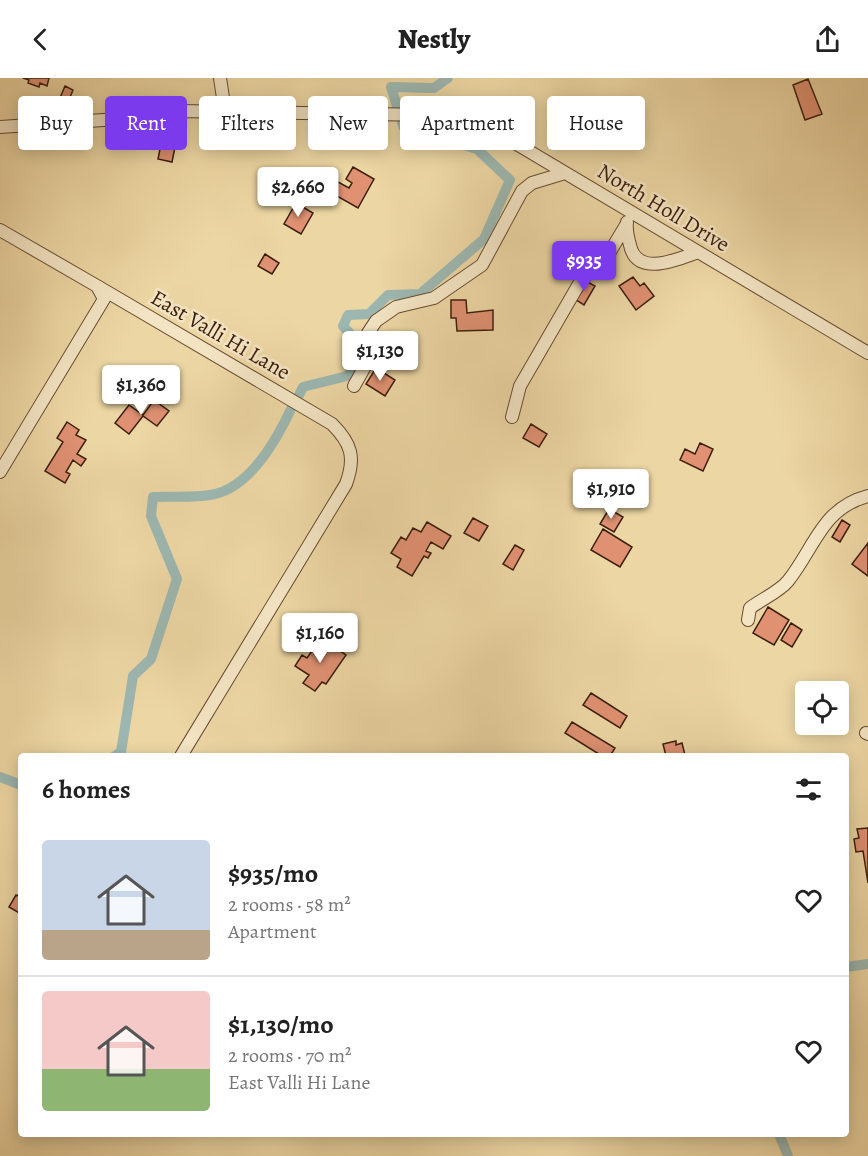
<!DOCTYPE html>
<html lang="en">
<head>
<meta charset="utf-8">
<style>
	:root { --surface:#fff; --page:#f6f6f6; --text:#222; --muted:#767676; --line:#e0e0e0; --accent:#7c3aed }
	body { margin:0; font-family:Alegreya,serif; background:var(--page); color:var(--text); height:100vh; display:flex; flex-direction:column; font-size:22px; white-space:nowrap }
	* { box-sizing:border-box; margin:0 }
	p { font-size:20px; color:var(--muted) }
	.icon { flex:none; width:33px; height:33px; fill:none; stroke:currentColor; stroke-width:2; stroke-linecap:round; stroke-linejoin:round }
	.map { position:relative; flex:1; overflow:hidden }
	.details { position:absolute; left:18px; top:675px; width:831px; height:384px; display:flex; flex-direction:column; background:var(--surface); border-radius:6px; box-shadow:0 3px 15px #0003 }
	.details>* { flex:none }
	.banner { position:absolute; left:18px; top:18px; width:832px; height:54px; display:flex; gap:12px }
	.controls { position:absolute; left:795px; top:603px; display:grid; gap:12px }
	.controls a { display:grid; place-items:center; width:54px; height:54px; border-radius:6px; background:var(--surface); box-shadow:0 3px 15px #0003; font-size:30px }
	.price { position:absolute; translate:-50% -51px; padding:0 14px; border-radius:6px; background:#fff; color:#222; font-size:20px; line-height:39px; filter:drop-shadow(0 2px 3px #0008) }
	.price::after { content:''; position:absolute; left:50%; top:36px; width:18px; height:14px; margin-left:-9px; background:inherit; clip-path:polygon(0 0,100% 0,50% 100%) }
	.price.on { background:var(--accent); color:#fff }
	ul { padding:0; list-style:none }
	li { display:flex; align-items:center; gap:18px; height:150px; padding:0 24px }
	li+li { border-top:2px solid var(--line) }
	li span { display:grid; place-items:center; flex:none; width:168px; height:120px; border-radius:6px; color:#555 }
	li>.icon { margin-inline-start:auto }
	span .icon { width:72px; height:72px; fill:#fffc; stroke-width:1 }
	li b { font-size:26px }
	h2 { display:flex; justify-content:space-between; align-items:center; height:72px; padding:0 24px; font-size:26px }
	.tag { padding:0 21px; border-radius:6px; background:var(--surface); box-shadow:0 3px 15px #0003; font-size:21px; line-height:54px }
	.tag.on { background:var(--accent); color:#fff }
	header { display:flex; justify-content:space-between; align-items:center; height:78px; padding:0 24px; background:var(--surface); font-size:27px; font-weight:800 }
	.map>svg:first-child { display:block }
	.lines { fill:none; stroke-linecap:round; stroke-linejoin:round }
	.canal { stroke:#9cb7b0; stroke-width:10 }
	.building { fill:#df9172; stroke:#3c1e0d; stroke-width:1.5 }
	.minor-casing { stroke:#684c32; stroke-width:14 }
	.minor { stroke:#f3e4c3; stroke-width:12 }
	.labels { text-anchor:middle; stroke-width:5; stroke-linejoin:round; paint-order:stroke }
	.street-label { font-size:22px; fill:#3c1e0d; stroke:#f3e4c3 }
</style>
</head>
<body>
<header><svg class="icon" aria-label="back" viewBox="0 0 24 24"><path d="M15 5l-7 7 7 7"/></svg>Nestly<svg class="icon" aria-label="share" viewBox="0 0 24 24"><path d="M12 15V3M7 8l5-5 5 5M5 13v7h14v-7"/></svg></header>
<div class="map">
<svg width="868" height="1078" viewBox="0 0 868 1078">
	<rect width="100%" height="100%" fill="#ecd6a3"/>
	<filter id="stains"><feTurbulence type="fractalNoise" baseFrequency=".00333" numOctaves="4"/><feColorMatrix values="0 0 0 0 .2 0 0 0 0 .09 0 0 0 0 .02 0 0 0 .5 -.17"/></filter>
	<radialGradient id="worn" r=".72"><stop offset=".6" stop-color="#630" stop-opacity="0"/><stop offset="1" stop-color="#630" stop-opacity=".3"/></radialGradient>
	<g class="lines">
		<path class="canal" d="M 397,28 L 391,9 L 434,10 L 448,0
			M 299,317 L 303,309 L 347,298 L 358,285 L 358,264 L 343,248 L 348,237 L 369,236 L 388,217 L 420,216 L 484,161 L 510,102 L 477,71 L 404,50 L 402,44
			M 115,678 L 121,674 L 133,598 L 151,581 L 177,501 L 151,438 L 153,419 C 172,418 192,420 210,417 C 248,412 276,363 291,331
			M 0,699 L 21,707
			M 846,889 L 868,886
			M 779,1056 L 788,1078"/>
	</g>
	<path class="building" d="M 23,0 L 49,0 L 47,8 L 40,5 L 39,9 L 28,5 L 29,2 Z
		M 808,1 L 822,36 L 805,42 L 793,7 Z
		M 65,8 L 73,12 L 68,24 L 60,20 Z
		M 161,66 L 175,69 L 172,84 L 158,81 Z
		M 353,89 L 374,101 L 358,130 L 321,109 L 327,98 L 349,110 L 352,105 L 346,101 Z
		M 296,125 L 313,135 L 301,156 L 284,146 Z
		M 265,176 L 279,185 L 272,196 L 258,188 Z
		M 633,199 L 640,208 L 644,205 L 654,218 L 636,232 L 619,208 Z
		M 584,202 L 595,208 L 584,227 L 573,220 Z
		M 451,222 L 466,222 L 467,235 L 493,232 L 493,252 L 457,253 L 456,240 L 451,240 Z
		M 376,290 L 395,302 L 385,318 L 366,306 Z
		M 154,322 L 169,333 L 157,348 L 143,338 L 129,356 L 115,345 L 129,327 L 143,337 Z
		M 67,344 L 79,352 L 76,357 L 86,362 L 77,376 L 86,381 L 81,388 L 73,382 L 66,394 L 70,396 L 65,405 L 45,393 L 63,364 L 57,360 Z
		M 531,346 L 547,356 L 539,369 L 523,360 Z
		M 700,365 L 713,371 L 703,393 L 680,382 L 685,371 L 695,376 Z
		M 609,431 L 623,439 L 614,454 L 600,446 Z
		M 473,440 L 488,448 L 479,463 L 464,455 Z
		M 842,442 L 850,447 L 840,464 L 832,459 Z
		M 427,444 L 451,458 L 443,471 L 431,464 L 426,473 L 431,475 L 428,480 L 424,478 L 412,498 L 397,489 L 401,481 L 391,475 L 401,459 L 406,462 L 413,450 L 421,454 Z
		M 603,451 L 632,469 L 620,489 L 591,472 Z
		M 868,465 L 868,498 L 852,486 Z
		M 515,467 L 524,472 L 513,492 L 503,486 Z
		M 768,529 L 789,542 L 774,567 L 753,555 Z
		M 791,545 L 802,552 L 792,569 L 781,562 Z
		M 321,560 L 346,577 L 326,606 L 322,604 L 315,613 L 303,605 L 309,597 L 295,588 L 302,577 L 307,580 Z
		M 591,615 L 627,638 L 620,650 L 583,627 Z
		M 572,644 L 615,670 L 610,678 L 602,678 L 565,655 Z
		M 676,663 L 676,667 L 682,665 L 685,677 L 666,678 L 663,666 Z
		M 868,750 L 868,805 L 863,773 L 856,774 L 854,761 L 859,760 L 857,751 Z
		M 16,817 L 21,819 L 21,836 L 9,829 Z"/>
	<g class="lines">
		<defs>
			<path id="minor" d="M 220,0 L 225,33
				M 0,49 L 118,41 L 154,34 L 177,33 L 434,37 L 465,43 L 500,56 L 868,275
				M 627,144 C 626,151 628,160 630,167 C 637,200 678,181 698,174
				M 0,152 L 97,208 L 104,221 L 0,394
				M 97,208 L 332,346 C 351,365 356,379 346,406 L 181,678
				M 354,308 L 369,281 L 368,255 L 376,243 L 396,229 L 434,220 L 482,187 L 522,113 L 532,105 L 565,95
				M 512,339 L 520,308 L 583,199 L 602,187 L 626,147
				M 748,542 L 750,530 C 762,521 779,514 788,503 C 815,469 822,430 868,418
				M 866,655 L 868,656"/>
		</defs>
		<use href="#minor" class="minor-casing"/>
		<use href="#minor" class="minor"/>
	</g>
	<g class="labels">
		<g class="street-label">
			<text transform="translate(664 129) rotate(31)" y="8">North Holl Drive</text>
			<text transform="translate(221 256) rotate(30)" y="8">East Valli Hi Lane</text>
		</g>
	</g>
	<rect width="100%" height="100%" filter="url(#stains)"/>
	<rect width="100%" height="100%" fill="url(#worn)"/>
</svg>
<div class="controls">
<a><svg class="icon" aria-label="locate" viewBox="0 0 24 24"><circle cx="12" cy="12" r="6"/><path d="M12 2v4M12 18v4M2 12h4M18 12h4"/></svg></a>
</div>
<b class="price" style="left:298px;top:140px">$2,660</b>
<b class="price on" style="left:584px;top:214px">$935</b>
<b class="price" style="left:380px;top:304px">$1,130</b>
<b class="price" style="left:141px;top:338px">$1,360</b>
<b class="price" style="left:611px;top:442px">$1,910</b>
<b class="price" style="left:320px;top:586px">$1,160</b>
<div class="banner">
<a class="tag">Buy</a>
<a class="tag on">Rent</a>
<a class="tag">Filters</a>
<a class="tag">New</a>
<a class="tag">Apartment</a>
<a class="tag">House</a>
</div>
<section class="details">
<h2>6 homes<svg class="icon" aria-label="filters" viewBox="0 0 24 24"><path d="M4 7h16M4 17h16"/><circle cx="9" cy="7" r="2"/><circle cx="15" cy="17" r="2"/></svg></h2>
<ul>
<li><span style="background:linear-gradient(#c9d6e8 75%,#b9a48a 0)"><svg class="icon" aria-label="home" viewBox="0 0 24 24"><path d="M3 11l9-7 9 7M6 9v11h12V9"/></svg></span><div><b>$935/mo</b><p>2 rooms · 58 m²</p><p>Apartment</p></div><svg class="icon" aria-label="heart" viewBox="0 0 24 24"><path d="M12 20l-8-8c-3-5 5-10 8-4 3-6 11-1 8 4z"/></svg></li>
<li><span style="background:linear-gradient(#f6c9c9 65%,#8fb573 0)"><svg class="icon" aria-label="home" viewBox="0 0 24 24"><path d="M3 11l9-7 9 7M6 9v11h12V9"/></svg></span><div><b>$1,130/mo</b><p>2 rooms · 70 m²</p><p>East Valli Hi Lane</p></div><svg class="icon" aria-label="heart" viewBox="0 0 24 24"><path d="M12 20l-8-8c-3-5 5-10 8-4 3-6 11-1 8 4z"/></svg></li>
</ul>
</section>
</div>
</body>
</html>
